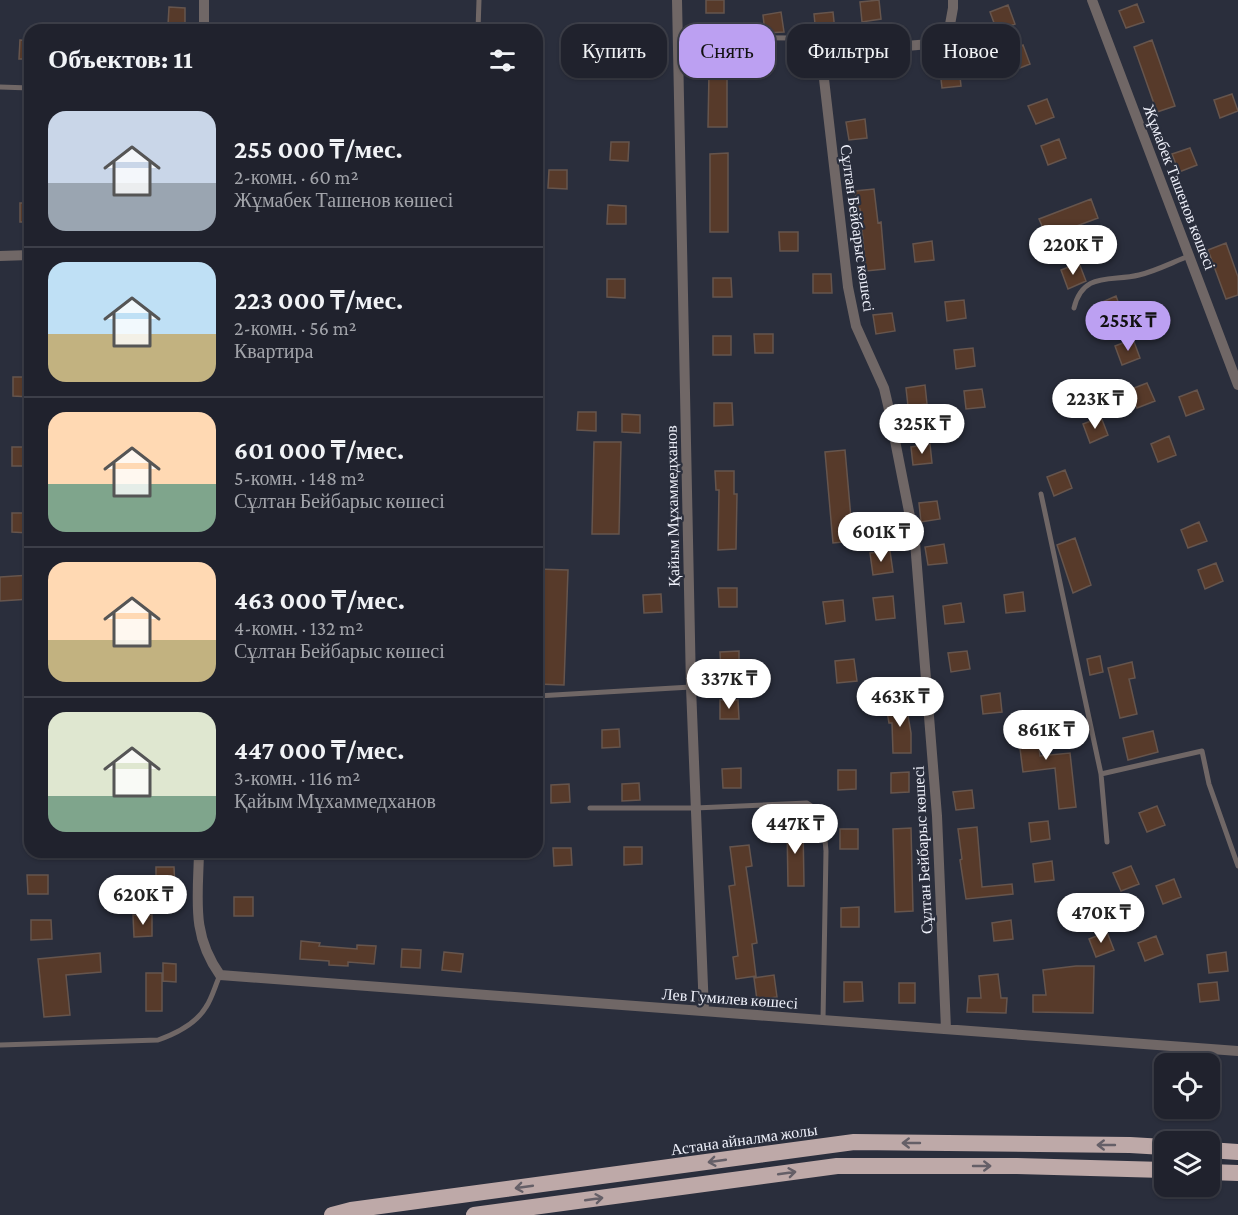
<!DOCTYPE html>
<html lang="ru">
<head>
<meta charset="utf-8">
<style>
	:root { --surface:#20222d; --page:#2d2f39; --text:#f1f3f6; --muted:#a2a4aa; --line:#3d3f49; --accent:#bca0f2 }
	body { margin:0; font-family:"Crimson Pro",serif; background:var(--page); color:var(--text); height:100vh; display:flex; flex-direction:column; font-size:22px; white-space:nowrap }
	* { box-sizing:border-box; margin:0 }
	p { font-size:20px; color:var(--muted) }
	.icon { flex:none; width:33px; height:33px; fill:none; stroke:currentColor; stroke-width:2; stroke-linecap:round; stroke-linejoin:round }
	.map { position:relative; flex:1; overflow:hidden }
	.sheet { position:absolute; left:24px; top:24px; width:519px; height:834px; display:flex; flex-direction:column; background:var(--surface); border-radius:18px; box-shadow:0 2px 4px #0004,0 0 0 2px var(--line) }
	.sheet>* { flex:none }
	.hud { position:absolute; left:561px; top:24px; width:570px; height:54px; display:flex; gap:12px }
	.buttons { position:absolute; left:1154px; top:1053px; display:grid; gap:12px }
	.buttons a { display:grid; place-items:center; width:66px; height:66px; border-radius:12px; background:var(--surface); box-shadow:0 2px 4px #0004,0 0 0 2px var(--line); font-size:30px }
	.price { position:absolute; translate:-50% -51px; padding:0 14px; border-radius:21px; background:#fff; color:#222; font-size:20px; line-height:39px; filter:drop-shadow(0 2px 3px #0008) }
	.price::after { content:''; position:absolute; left:50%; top:36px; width:18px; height:14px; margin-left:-9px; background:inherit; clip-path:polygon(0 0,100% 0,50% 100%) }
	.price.on { background:var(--accent); color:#111 }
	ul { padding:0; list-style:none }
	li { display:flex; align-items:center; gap:18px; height:150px; padding:0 24px }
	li+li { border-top:2px solid var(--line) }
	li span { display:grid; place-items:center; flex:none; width:168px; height:120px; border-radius:18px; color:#555 }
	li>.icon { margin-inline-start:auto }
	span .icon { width:72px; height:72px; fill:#fffc; stroke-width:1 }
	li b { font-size:26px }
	h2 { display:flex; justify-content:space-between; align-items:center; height:72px; padding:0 24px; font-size:26px }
	.chip { padding:0 21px; border-radius:18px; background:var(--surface); box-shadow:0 2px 4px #0004,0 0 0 2px var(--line); font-size:21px; line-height:54px }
	.chip.on { background:var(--accent); color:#111 }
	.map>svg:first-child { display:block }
	.building { fill:#573a2a; stroke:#66554d; stroke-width:1.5 }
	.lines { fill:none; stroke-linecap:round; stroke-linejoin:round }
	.service { stroke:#706766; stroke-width:5 }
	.minor { stroke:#706766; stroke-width:10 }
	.trunk { stroke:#bea9a8; stroke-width:16 }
	.oneway { stroke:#655f67 }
	.labels { text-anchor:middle; stroke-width:4.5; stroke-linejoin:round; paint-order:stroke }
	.street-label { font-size:16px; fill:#eef0fa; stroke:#2a2e3c }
</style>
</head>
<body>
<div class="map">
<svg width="1238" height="1215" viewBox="0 0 1238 1215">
	<rect width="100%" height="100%" fill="#2a2e3c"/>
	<path class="building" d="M 706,0 L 724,0 L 724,13 L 706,13 Z
		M 879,0 L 881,19 L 862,22 L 860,2 Z
		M 1137,4 L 1144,22 L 1126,28 L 1119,11 Z
		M 1008,5 L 1015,24 L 997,31 L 990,12 Z
		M 169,7 L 185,8 L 185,25 L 168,25 Z
		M 781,12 L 784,32 L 765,33 L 763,15 Z
		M 833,12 L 835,31 L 816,34 L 814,14 Z
		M 20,40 L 30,41 L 30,59 L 19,59 Z
		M 1152,40 L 1175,106 L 1157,112 L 1134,47 Z
		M 1023,45 L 1030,64 L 1012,71 L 1005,53 Z
		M 614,59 L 632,59 L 632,78 L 613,77 Z
		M 959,67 L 961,86 L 942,88 L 940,70 Z
		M 709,72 L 727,72 L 727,127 L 708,127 Z
		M 1232,94 L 1238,111 L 1220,118 L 1214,100 Z
		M 1047,99 L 1054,117 L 1036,124 L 1028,106 Z
		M 865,119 L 867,138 L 849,140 L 846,122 Z
		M 1059,139 L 1066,158 L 1048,165 L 1041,146 Z
		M 611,142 L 629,142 L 628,161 L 610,160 Z
		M 1190,148 L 1197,165 L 1179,172 L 1172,154 Z
		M 728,153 L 728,232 L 710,232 L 710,154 Z
		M 549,170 L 567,170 L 567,189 L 548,188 Z
		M 874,189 L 878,223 L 881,222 L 885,269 L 866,271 L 860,209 L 857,209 L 855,191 Z
		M 1091,199 L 1098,218 L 1047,237 L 1039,219 Z
		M 20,203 L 30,203 L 30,222 L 20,222 Z
		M 608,205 L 626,206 L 626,224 L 607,224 Z
		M 779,232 L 798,232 L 798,251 L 780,251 Z
		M 932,241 L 934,260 L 915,262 L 913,244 Z
		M 1226,243 L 1238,277 L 1238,295 L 1226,299 L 1208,250 Z
		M 1079,263 L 1086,281 L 1068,289 L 1061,270 Z
		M 813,274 L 831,274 L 832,293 L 813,293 Z
		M 713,278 L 731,278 L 732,297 L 713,297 Z
		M 607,279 L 625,279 L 625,298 L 607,297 Z
		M 1116,296 L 1123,315 L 1105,322 L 1098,304 Z
		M 964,300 L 966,318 L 947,321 L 945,302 Z
		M 892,313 L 895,331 L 876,334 L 873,315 Z
		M 754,334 L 773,334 L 773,353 L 755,353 Z
		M 713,336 L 731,336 L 731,355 L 713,355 Z
		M 1133,339 L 1140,358 L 1122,365 L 1115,346 Z
		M 973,348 L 975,366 L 956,369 L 954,350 Z
		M 13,377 L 30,377 L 30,397 L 13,396 Z
		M 1147,383 L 1155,401 L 1137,408 L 1129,390 Z
		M 925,385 L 927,404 L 908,406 L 906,388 Z
		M 982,389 L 985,407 L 966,409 L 964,391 Z
		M 1197,390 L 1204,409 L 1186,416 L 1179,397 Z
		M 714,403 L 732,403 L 733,425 L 714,426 Z
		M 578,412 L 596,412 L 596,431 L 577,430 Z
		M 622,414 L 640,415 L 640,433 L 622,432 Z
		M 1101,417 L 1108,435 L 1090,443 L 1083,424 Z
		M 1169,436 L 1176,455 L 1158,462 L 1151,444 Z
		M 594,442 L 621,442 L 619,534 L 592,534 Z
		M 930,444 L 932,463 L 913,465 L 911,447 Z
		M 12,447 L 29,447 L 29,466 L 12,466 Z
		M 845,450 L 853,541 L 833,543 L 825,452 Z
		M 1065,470 L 1072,488 L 1054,496 L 1047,477 Z
		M 715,471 L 734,471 L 734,494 L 737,494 L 736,549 L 718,550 L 719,490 L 716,490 Z
		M 937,501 L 940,519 L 921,522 L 919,503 Z
		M 12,513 L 29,513 L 29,533 L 12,532 Z
		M 1199,522 L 1207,541 L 1188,548 L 1181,530 Z
		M 1075,538 L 1091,585 L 1073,593 L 1057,545 Z
		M 944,544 L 947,563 L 928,565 L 925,547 Z
		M 890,551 L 893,572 L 873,575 L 870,553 Z
		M 1216,563 L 1223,581 L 1205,589 L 1198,570 Z
		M 537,569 L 568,570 L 564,685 L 537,684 Z
		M 30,575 L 30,599 L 0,601 L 0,577 Z
		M 718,588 L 737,588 L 737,607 L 719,607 Z
		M 1023,592 L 1025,611 L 1006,613 L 1004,595 Z
		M 661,594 L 662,612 L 644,613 L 643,595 Z
		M 893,596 L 895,618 L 876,620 L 873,598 Z
		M 843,600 L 845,621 L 826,624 L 823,602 Z
		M 961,603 L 964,622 L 945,624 L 943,606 Z
		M 739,651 L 739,671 L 721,671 L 720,652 Z
		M 967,651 L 970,669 L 951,672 L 948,653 Z
		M 1100,656 L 1103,672 L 1090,675 L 1087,659 Z
		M 854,659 L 857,681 L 837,683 L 835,661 Z
		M 1132,662 L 1135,678 L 1129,679 L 1137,714 L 1120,718 L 1108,668 Z
		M 1000,693 L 1002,712 L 983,714 L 981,696 Z
		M 720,700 L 738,700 L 739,719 L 720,719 Z
		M 906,704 L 911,733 L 911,753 L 893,753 L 892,723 L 889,723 L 886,706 Z
		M 1035,715 L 1040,756 L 1070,753 L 1076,807 L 1059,809 L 1055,768 L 1023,772 L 1016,717 Z
		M 619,729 L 620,747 L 602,748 L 602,730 Z
		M 1153,731 L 1158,752 L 1128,760 L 1123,738 Z
		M 741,768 L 741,788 L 723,788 L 722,769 Z
		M 838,770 L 856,770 L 856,789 L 838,790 Z
		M 909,772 L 909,792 L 891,793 L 891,773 Z
		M 639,783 L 640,800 L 622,801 L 622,784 Z
		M 569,784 L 570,802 L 551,803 L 551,785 Z
		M 972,790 L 974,808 L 956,810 L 953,792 Z
		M 1157,806 L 1165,825 L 1147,832 L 1139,813 Z
		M 1048,821 L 1050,839 L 1031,842 L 1029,823 Z
		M 787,825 L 803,825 L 804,886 L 788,886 Z
		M 977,827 L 982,887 L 1012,884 L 1013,894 L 966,899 L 960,860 L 962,859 L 958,829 Z
		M 911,828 L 913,911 L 895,912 L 893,829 Z
		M 840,829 L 858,829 L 858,849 L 840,849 Z
		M 749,845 L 752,866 L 746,867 L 757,943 L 752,944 L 756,976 L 736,979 L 733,957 L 738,956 L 729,886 L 735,885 L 730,847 Z
		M 624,847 L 642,847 L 642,864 L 624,865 Z
		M 553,848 L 571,848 L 572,865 L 554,866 Z
		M 1052,861 L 1054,880 L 1035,882 L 1033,864 Z
		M 1131,866 L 1139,884 L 1121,891 L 1113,873 Z
		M 156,867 L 174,867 L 175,888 L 156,888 Z
		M 27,875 L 48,875 L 48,894 L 28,894 Z
		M 1174,879 L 1181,897 L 1163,904 L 1156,886 Z
		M 234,897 L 253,897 L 253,916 L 234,916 Z
		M 859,907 L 859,927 L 841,927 L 841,908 Z
		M 133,915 L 152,915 L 152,936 L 134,937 Z
		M 31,920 L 51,920 L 52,939 L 31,940 Z
		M 1011,920 L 1013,939 L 994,941 L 992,923 Z
		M 1107,932 L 1114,950 L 1096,957 L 1089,939 Z
		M 1156,936 L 1163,954 L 1145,961 L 1138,943 Z
		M 301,941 L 320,943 L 319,946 L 357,949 L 357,945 L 376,946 L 374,964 L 348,962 L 348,966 L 329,965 L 329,961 L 300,959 Z
		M 402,949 L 421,950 L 420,968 L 401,967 Z
		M 444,952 L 463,954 L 461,972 L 442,970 Z
		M 1226,952 L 1228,971 L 1209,973 L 1207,955 Z
		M 100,953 L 101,972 L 66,975 L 70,1015 L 44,1017 L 38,959 Z
		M 163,963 L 176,964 L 176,982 L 163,981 Z
		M 1076,966 L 1094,966 L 1093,1013 L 1033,1012 L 1033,995 L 1046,995 L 1043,970 Z
		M 146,973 L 162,973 L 162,1011 L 146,1011 Z
		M 998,974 L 1001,998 L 1007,998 L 1006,1013 L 967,1012 L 968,998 L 981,998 L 979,976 Z
		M 774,975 L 777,997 L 757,1000 L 754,978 Z
		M 844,982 L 862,982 L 863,1001 L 844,1002 Z
		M 1217,982 L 1219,1000 L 1200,1002 L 1198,984 Z
		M 899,983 L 915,983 L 915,1003 L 899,1003 Z"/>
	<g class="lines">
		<path class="service" d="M 478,30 L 479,0
			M 678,37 L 792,38 L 806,41 L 821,53
			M 0,87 L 30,88
			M 1074,308 C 1083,271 1111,282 1139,275 C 1156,271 1173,262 1189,256
			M 1041,494 L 1101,774 L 1107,842
			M 537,696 L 691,687
			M 1101,774 L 1202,751 L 1209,784 L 1238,866
			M 590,808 L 695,808 L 807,803 L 819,811 L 824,829 L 826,851 L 823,1020
			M 0,1045 L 158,1040 C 175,1034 196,1024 206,1007 C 212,998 215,986 220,975"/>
		<path class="minor" d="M 677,0 L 691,687 L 704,1011
			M 1092,0 L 1238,385
			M 204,30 L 204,0
			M 0,256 L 30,255
			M 199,852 C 198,900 191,934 220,975 L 1238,1051
			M 946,1029 L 937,816 L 915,542 L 888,405 L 884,388 L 856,326 L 848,287 L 821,53 L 930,44 L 949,30 L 953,8 L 953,0"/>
		<path class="trunk" d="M 1209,1150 L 1238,1152
			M 1209,1172 L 1238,1173
			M 332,1215 L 351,1210 L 854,1142 L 1130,1145 L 1164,1147
			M 474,1215 L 837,1166 L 1017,1166 L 1164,1170"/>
	</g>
	<defs><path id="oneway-shaft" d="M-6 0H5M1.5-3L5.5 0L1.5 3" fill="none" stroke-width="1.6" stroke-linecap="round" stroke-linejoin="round" transform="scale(1.5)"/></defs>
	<g class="oneway">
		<use href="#oneway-shaft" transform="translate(911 1143) rotate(-180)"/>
		<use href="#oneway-shaft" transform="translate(1106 1145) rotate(-180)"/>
		<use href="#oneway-shaft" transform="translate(717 1161) rotate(172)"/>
		<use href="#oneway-shaft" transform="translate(982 1166)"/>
		<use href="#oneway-shaft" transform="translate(787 1173) rotate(-8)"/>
		<use href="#oneway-shaft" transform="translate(524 1187) rotate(172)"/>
		<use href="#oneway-shaft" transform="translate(594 1199) rotate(-8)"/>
	</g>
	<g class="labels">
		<g class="street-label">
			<text transform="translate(1180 187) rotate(69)" y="6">Жұмабек Ташенов көшесі</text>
			<text transform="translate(858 228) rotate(82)" y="6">Сұлтан Бейбарыс көшесі</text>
			<text transform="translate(672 506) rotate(-91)" y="6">Қайым Мұхаммедханов</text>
			<text transform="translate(922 850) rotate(-93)" y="6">Сұлтан Бейбарыс көшесі</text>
			<text transform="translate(730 998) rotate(4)" y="6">Лев Гумилев көшесі</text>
			<text transform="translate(744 1139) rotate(-8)" y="6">Астана айналма жолы</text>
		</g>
	</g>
</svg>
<div class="buttons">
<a><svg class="icon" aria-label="locate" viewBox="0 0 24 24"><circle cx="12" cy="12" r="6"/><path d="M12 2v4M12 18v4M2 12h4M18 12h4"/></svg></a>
<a><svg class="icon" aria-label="layers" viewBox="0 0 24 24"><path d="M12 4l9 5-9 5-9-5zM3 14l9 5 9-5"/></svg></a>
</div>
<b class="price" style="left:1073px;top:276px">220K ₸</b>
<b class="price on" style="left:1128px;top:352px">255K ₸</b>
<b class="price" style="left:1095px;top:430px">223K ₸</b>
<b class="price" style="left:922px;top:455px">325K ₸</b>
<b class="price" style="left:881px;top:563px">601K ₸</b>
<b class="price" style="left:729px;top:710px">337K ₸</b>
<b class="price" style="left:900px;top:728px">463K ₸</b>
<b class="price" style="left:1046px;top:761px">861K ₸</b>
<b class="price" style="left:795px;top:855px">447K ₸</b>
<b class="price" style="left:143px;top:926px">620K ₸</b>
<b class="price" style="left:1101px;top:944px">470K ₸</b>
<div class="hud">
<a class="chip">Купить</a>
<a class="chip on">Снять</a>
<a class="chip">Фильтры</a>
<a class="chip">Новое</a>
</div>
<section class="sheet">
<h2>Объектов: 11<svg class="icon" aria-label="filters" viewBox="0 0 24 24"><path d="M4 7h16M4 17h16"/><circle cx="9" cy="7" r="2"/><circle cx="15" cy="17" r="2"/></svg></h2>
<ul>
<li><span style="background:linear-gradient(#c9d6e8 60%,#9aa5b1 0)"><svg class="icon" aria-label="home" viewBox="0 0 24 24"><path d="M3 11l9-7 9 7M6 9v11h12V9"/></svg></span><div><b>255 000 ₸/мес.</b><p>2-комн. · 60 m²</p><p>Жұмабек Ташенов көшесі</p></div></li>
<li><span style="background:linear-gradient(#bfe0f5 60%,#c2b280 0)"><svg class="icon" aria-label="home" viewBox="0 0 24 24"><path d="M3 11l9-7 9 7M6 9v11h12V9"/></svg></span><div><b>223 000 ₸/мес.</b><p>2-комн. · 56 m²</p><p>Квартира</p></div></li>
<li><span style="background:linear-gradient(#ffd9b3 60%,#7fa58c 0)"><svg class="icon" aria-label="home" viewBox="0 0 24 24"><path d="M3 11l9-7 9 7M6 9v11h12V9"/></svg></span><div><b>601 000 ₸/мес.</b><p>5-комн. · 148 m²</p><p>Сұлтан Бейбарыс көшесі</p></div></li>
<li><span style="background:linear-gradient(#ffd9b3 65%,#c2b280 0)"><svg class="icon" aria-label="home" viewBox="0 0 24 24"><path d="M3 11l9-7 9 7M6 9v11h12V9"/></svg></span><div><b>463 000 ₸/мес.</b><p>4-комн. · 132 m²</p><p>Сұлтан Бейбарыс көшесі</p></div></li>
<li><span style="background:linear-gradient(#dfe7d0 70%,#7fa58c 0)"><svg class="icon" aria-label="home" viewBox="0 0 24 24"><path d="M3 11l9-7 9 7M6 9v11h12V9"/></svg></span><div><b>447 000 ₸/мес.</b><p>3-комн. · 116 m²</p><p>Қайым Мұхаммедханов</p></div></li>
</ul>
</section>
</div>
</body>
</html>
